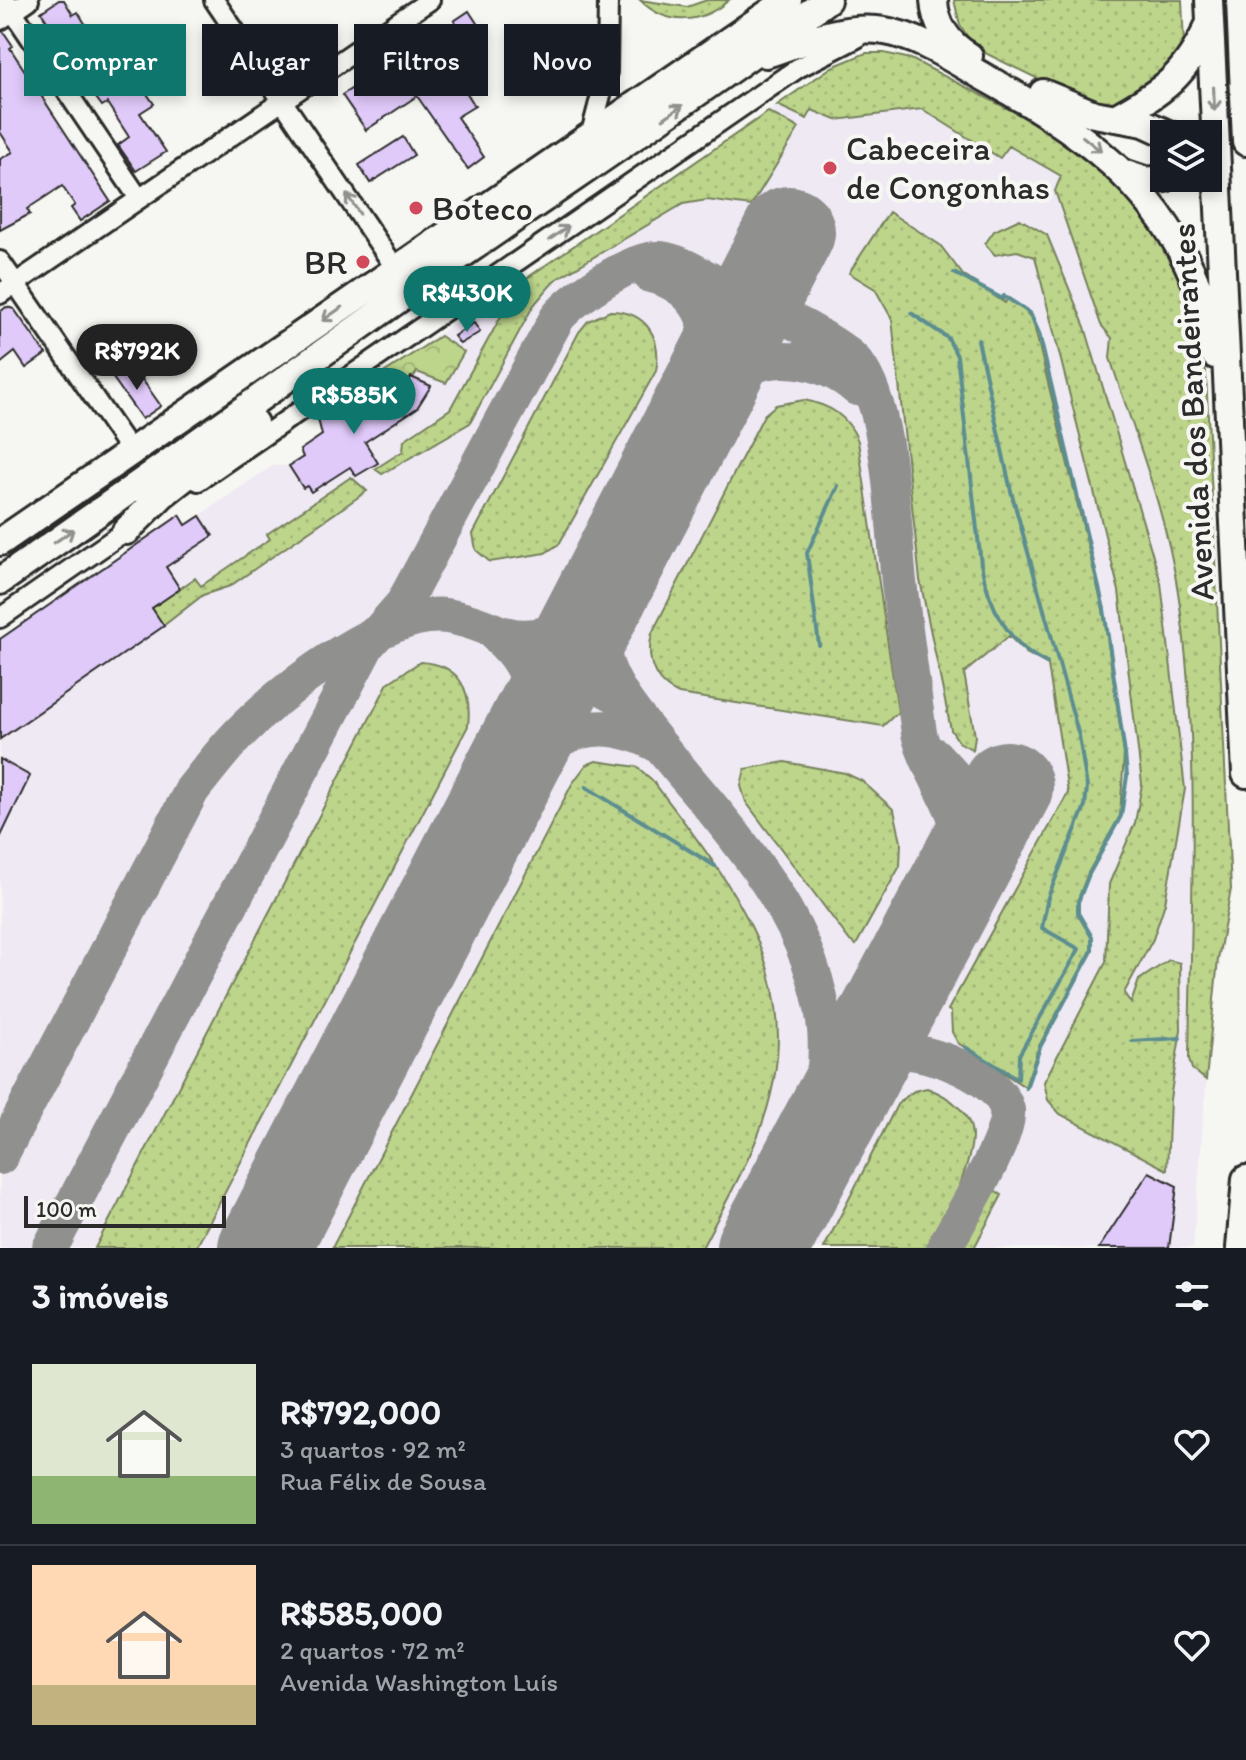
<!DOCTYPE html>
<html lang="pt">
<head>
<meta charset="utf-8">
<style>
	:root { --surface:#171b24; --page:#20242c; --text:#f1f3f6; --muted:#9ea1a6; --line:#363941; --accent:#0f766e }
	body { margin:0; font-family:Itim,sans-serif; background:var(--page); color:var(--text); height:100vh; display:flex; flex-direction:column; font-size:30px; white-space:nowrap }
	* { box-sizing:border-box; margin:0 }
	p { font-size:26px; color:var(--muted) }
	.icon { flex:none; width:44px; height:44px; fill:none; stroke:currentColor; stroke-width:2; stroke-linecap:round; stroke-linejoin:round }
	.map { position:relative; height:1248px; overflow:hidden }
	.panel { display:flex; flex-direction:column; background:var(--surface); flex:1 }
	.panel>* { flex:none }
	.top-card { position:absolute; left:24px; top:24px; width:800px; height:72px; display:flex; gap:16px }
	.tools { position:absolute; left:1150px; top:120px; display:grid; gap:16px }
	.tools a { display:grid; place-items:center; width:72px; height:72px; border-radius:0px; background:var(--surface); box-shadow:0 4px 12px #0003; font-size:40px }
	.scale { position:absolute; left:24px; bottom:20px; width:202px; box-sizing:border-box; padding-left:8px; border:4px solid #2b2b2b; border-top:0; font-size:22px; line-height:28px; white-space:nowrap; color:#2b2b2b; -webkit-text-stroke:6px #f6f6f2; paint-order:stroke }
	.price { position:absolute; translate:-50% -68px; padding:0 18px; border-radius:28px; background:var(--accent); color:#fff; font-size:26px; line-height:52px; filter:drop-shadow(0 2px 4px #0008) }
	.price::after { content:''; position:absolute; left:50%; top:48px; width:24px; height:18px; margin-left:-12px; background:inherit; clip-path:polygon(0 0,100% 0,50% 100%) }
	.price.on { background:#222; color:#fff }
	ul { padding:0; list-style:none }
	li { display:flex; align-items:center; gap:24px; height:200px; padding:0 32px }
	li+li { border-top:2px solid var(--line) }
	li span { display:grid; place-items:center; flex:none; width:224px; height:160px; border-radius:0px; color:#555 }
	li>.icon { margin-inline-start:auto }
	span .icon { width:96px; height:96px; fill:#fffc; stroke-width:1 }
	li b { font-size:34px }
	h2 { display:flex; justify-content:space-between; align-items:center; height:96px; padding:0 32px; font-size:34px }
	.chip { padding:0 28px; border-radius:0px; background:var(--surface); box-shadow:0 4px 12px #0003; font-size:28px; line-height:72px }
	.chip.on { background:var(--accent); color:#fff }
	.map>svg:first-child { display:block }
	.built { fill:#efe9f4 }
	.green { fill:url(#green-dots); stroke:#74805b; stroke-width:2 }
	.forest { fill:url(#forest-crowns); stroke:#74805b; stroke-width:2 }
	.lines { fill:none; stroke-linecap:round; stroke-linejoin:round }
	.stream { stroke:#5c8d90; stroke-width:4 }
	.taxiway { stroke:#90908e; stroke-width:36 }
	.runway { stroke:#90908e; stroke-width:92 }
	.building { fill:#e0cafa; stroke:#2b2b2b; stroke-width:2 }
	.minor-casing { stroke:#2b2b2b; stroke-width:24 }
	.highway-casing { stroke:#2b2b2b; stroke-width:32 }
	.minor { stroke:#f6f6f2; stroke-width:18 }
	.highway { stroke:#f6f6f2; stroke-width:26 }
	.oneway { stroke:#90908e }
	.poi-dot { fill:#d1495b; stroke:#f6f6f2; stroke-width:3 }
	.labels { text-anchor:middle; stroke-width:8; stroke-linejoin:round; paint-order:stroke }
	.poi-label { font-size:34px; fill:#2b2b2b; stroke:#f6f6f2; text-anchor:start }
	.street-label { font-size:34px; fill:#2b2b2b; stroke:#f6f6f2 }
</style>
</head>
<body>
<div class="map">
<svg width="1246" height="1248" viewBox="0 0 1246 1248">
	<defs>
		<pattern id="green-dots" width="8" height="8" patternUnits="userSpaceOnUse" patternTransform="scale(2)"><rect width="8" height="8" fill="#bdd58b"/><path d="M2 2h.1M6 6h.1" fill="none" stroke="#a3b778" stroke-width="1.8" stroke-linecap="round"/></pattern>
		<pattern id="forest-crowns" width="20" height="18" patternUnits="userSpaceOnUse" patternTransform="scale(2)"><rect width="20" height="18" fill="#bdd58b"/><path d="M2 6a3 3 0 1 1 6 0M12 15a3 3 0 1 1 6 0" fill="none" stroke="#a3b778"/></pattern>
	</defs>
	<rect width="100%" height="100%" fill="#f6f6f2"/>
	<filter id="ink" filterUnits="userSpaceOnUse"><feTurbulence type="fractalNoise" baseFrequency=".0125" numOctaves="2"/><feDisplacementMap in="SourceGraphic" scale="16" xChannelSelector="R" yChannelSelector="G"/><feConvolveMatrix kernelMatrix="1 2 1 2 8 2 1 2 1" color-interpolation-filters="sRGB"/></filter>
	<g filter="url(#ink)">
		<path class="built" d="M 866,53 L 884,53 L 911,59 L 1059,135 L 1205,354 L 1231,889 L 1211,1022 L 1193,1248 L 0,1248 L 0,639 L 180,515 L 187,524 L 272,466 L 289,466 L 302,457 L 300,450 L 322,435 L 318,419 L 333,409 L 345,419 L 362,408 L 376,378 L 488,299 L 506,308 L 527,278 L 832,67 Z"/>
		<path class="green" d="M 640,0 L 687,7 L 707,0 L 729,0 C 701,24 667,27 640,0 Z
			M 954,0 L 1182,0 L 1184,46 L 1164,80 L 1117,109 L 1089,104 L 975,48 L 960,25 Z
			M 866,53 L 884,53 L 911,59 L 1059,135 L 1106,172 L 1145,215 L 1191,291 L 1205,354 L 1231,889 L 1218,959 L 1206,1080 L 1192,1069 L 1189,1059 C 1191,904 1201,746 1178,592 C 1166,512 1135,435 1110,358 L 1112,338 L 1101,325 L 1055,191 L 1061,176 L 1009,146 L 1000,158 L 922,109 L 836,120 L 812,110 L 807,119 L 777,105 L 832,67 Z
			M 768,112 L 799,128 L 751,206 L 707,200 L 683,204 L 555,280 L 533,306 L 470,423 L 382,474 L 375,469 L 403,451 L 404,440 L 450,409 L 505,309 L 527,278 Z
			M 889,212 L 940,245 L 963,275 L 1005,303 L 1007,299 L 1022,307 L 1033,321 L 1103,609 L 1124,754 L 1120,816 L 1088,873 L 1077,902 L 1077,913 L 1091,937 L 1091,951 L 1039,1046 L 1025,1087 L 958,1043 L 952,1032 L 951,1012 L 948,1010 L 1068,793 L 1048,665 L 1026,653 L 1009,636 L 964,673 L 975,736 L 973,750 L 959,742 L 951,730 L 920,580 L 892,319 L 875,289 L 849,273 Z
			M 1020,219 L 1047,235 L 1085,327 L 1161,583 L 1185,789 L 1165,903 L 1153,939 L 1124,993 L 1131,1003 L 1139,980 L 1169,960 L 1180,963 L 1181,1030 L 1170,1099 L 1167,1170 L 1060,1114 L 1048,1100 L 1044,1082 L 1106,962 L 1109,884 L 1135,823 L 1142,784 L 1119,591 L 1035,257 L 1017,251 L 995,255 L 985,244 L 994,231 Z
			M 610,311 C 647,311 662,338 656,371 L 559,544 L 545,553 L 490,562 L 476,550 L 473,534 L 579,332 L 588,321 Z
			M 804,400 C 830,405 848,416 858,441 L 898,712 L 883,726 L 679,694 C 653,683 646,659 652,633 L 764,415 L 776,405 Z
			M 351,477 L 367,491 L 230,586 L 203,595 L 163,626 L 152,608 L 195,578 L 201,586 L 270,539 L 267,534 Z
			M 420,662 C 460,664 472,690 468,726 L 196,1248 L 95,1248 L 388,683 Z
			M 596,761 L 637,767 L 652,780 C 743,898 820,994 752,1150 C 737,1183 719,1215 702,1248 L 332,1248 L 572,784 L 586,765 Z
			M 785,762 L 845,773 L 862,781 L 894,810 L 901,842 L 900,866 L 856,945 L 850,941 L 746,802 L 741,786 L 745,769 Z
			M 927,1088 C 948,1096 971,1111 972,1136 C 972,1163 945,1223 933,1248 L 824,1248 L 898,1103 L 914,1091 Z
			M 991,1188 L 1002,1195 L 974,1248 L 955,1248 L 983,1193 Z"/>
		<path class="forest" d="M 440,336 L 464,352 L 446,383 L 417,372 L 406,387 L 362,408 L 376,378 Z"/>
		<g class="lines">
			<path class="stream" d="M 954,273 L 1003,299 L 1004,296
				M 1007,298 L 1030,313 L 1039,333 L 1104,609 L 1125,754 L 1127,776 L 1121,816 L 1089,874 L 1078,902 L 1078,913 L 1092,937 L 1092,951 L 1040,1047 L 1026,1088
				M 911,313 L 948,338 L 957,356 L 981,564 C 988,603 1008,646 1047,663
				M 819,645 L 807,553 L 838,486
				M 586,787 L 715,866
				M 1132,1041 L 1180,1038
				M 965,1047 L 1018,1079 L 1019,1055 L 1079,949 L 1042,928 L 1048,897 L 1085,806 L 1087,787 L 1079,736 L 1011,491 L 978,340"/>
			<path class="taxiway" d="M 650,275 C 708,288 714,338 711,388
				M 696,417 C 707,404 717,389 730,379 C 769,348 822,358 857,388
				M 505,634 C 545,645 576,623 604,595
				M 499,638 C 537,672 534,703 523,749
				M 660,746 C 728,829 814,916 825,1029 C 829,1076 817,1123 804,1168
				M 934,755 L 957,780 L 998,803
				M 514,768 C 564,731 601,712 660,746 C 614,689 582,653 613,577
				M 848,1084 C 860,1069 879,1055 899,1052 C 928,1049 1001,1078 1007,1110 C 1011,1137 959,1220 944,1248
				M 0,1157 L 192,790 C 211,766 229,742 252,721 C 292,683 390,609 446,616 C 498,623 573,673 622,698
				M 50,1248 L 367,645 L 403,604 L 557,318 C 574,297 633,257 660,259 C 678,261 695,272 710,280 C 742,296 839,340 857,364 C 891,407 893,526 899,582 C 905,632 912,683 919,733 C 927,770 959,808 960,840 C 961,854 956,869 952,884"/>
			<path class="runway" d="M 264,1248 L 789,232
				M 762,1248 L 1007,787"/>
		</g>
		<path class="building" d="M 59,0 L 64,0 L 73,15 L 78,12 L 87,27 L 78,33 L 92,55 L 99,50 L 118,79 L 123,76 L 135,94 L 143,88 L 154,104 L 140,113 L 166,152 L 136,171 L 118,145 L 129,137 L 107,103 L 102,106 L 91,91 L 89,93 L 48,31 L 52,29 L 41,12 Z
			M 469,11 L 482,31 L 468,40 L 454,21 Z
			M 3,31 L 13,46 L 10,48 L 110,201 L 80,221 L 71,208 L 75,205 L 62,186 L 27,209 L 30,214 L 0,230 L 0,159 L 13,152 L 0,132 L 0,32 Z
			M 431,36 L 475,106 L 457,117 L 484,157 L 468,169 L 417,96 L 366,130 L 342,95 Z
			M 403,137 L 414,155 L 370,183 L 359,165 Z
			M 6,307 L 14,309 L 46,354 L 26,368 L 15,352 L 0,364 L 0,312 Z
			M 474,323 L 480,332 L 460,344 L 454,336 Z
			M 132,365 L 161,406 L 142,419 L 113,378 Z
			M 411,377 L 431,386 L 417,408 L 365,442 L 378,463 L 356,476 L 350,467 L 311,492 L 307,486 L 303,488 L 289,466 L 303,457 L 300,450 L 322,435 L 318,419 L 333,409 L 345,419 L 402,381 L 406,387 Z
			M 180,515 L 186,525 L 200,516 L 213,536 L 166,567 L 180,589 L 152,608 L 164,626 L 0,739 L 0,639 Z
			M 0,759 L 30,776 L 0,838 Z
			M 1149,1172 L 1177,1186 L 1169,1248 L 1099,1248 Z"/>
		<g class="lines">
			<defs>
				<path id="minor" d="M 5,0 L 138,197
					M 214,0 L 396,269
					M 0,20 L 29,0
					M 590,137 L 607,72 L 608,0
					M 0,261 L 132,453
					M 0,294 L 430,0
					M 198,481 L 798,68 L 857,38
					M 0,618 L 134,525"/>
				<path id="highway" d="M 934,0 C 935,24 948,44 969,56
					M 1209,0 L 1246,774
					M 1240,0 L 1246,142
					M 766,54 C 802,42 846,24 885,31 C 920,37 953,60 984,77 C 1078,129 1159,184 1199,290 C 1207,310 1210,334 1215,355
					M 1043,93 L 1094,114 L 1144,123 L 1168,134
					M 1115,118 C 1164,91 1185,76 1209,25
					M 1123,173 L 1147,181 L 1165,178
					M 126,531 L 162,495 L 254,423
					M 0,542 L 788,0
					M 0,581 C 148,479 293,373 440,270 C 569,180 700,94 827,0
					M 1240,1248 L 1246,1179"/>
			</defs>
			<use href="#minor" class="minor-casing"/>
			<use href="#highway" class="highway-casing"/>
			<use href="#minor" class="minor"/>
			<use href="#highway" class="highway"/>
		</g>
		<defs><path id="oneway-shaft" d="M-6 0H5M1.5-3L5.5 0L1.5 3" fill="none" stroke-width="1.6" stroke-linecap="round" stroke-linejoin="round" transform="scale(2)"/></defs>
		<g class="oneway">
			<use href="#oneway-shaft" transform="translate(1214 99) rotate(88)"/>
			<use href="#oneway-shaft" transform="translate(673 112) rotate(-35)"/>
			<use href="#oneway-shaft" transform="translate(1092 144) rotate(39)"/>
			<use href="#oneway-shaft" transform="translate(353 204) rotate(-124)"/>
			<use href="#oneway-shaft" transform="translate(559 233) rotate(-35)"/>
			<use href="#oneway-shaft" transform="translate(332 314) rotate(145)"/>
			<use href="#oneway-shaft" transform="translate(64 536) rotate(-35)"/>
		</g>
	</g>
	<g class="poi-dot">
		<circle cx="830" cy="168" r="8"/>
		<circle cx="416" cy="208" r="8"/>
		<circle cx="363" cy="262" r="8"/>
	</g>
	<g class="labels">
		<g class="poi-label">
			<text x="846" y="160">Cabeceira<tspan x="846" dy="39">de Congonhas</tspan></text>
			<text x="432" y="220">Boteco</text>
			<text x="347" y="274" text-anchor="end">BR</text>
		</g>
		<g class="street-label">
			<text transform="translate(1192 412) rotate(-93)" y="12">Avenida dos Bandeirantes</text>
		</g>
	</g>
</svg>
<div class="tools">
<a><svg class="icon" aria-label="layers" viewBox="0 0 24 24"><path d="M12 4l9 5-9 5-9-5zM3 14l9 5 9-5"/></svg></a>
</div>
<div class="scale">100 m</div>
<b class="price" style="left:467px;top:334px">R$430K</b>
<b class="price on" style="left:137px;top:392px">R$792K</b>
<b class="price" style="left:354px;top:436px">R$585K</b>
<div class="top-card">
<a class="chip on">Comprar</a>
<a class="chip">Alugar</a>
<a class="chip">Filtros</a>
<a class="chip">Novo</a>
</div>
</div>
<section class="panel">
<h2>3 imóveis<svg class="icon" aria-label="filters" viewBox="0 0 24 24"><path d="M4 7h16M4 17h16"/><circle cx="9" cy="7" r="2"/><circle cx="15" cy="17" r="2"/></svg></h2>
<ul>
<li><span style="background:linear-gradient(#dfe7d0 70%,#8fb573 0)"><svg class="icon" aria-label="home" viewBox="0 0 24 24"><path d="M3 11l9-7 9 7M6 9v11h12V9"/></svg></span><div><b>R$792,000</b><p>3 quartos · 92 m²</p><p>Rua Félix de Sousa</p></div><svg class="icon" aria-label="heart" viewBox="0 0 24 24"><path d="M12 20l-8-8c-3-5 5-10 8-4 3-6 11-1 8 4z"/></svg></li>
<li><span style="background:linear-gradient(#ffd9b3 75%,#c2b280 0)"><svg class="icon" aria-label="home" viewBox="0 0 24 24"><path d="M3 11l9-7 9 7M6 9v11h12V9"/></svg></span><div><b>R$585,000</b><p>2 quartos · 72 m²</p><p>Avenida Washington Luís</p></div><svg class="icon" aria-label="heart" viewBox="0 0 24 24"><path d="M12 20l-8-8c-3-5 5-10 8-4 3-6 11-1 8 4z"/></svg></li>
</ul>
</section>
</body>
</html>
